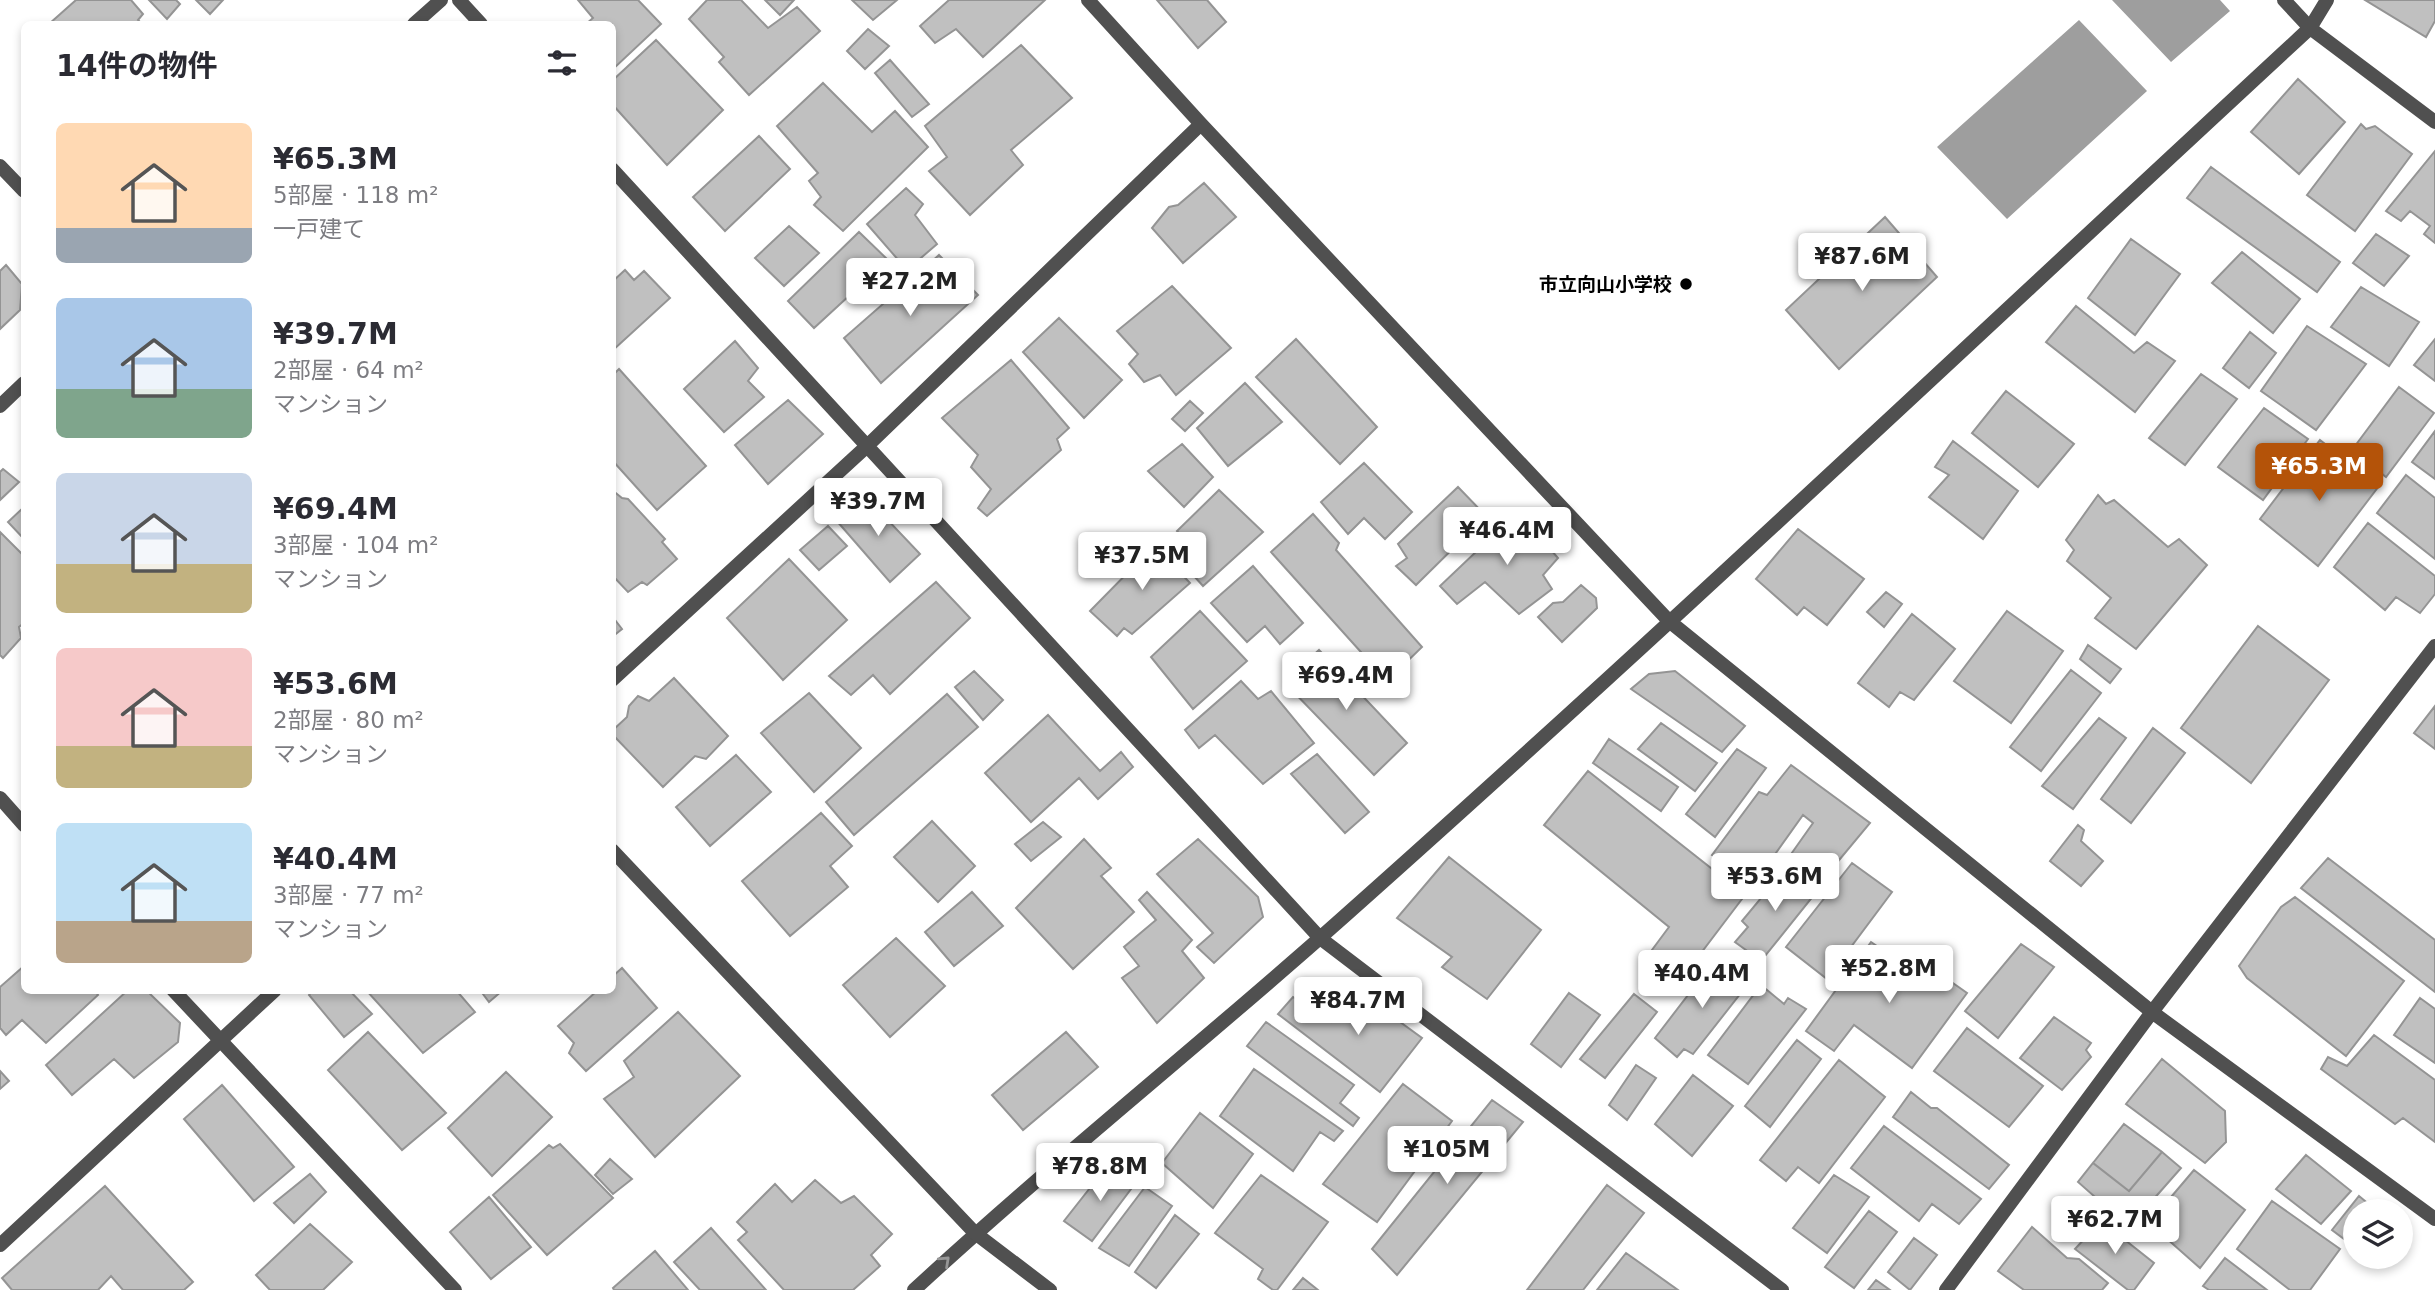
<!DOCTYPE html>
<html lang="ja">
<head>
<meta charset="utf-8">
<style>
	:root { --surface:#fff; --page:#f7f7f7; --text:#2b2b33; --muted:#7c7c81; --accent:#b45309 }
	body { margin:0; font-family:"DejaVu Sans","Noto Sans JP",sans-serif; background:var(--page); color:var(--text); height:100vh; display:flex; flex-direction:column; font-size:26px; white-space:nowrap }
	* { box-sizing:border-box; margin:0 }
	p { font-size:23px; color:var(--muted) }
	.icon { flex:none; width:38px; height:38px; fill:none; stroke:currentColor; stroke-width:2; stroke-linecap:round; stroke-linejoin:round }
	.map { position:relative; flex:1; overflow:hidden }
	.side { position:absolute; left:21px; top:21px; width:595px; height:973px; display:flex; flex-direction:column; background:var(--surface); border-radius:10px; box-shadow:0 4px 10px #0003 }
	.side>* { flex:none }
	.controls { position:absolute; left:2343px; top:1199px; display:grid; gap:14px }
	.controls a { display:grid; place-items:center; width:70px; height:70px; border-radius:50%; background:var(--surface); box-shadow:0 4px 10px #0003; font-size:35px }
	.price { position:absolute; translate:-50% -60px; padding:0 16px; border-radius:7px; background:#fff; color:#222; font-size:23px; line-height:46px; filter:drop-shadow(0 2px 4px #0008) }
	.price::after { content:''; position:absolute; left:50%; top:42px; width:21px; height:16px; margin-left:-10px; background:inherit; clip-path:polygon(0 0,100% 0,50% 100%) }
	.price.active { background:var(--accent); color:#fff }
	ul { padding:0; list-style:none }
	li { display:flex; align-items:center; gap:21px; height:175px; padding:0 35px }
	li span { display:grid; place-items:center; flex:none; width:196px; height:140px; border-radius:10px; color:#555 }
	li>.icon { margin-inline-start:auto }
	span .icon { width:84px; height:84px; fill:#fffc; stroke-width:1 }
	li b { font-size:30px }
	h2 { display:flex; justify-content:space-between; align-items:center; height:84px; padding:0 35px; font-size:30px }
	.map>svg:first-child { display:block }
	.water { fill:#9e9e9e }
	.building { fill:#c0c0c0; stroke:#949494; stroke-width:2 }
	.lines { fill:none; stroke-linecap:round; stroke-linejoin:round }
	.minor { stroke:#505050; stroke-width:14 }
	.tertiary { stroke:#505050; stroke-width:14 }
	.oneway { stroke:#969696 }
	.poi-dot { fill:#000; stroke:#fff; stroke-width:2.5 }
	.labels { text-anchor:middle; stroke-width:5; stroke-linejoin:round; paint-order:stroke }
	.poi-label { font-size:19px; font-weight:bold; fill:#000; stroke:#fff; text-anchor:end }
</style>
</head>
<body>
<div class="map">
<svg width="2435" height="1290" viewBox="0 0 2435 1290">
	<rect width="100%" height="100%" fill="#fff"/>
	<path class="water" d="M 2112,0 L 2220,0 L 2230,11 L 2171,62 Z
		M 2079,20 L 2147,91 L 2007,219 L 1937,147 Z"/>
	<path class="building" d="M 76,0 L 131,0 L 143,14 L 138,20 L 142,24 L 49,24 Z
		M 149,0 L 176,0 L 180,4 L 167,19 Z
		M 196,0 L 223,0 L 210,14 Z
		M 578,0 L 638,0 L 661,24 L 612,70 L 612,24 L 586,24 L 593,18 Z
		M 707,0 L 741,0 L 768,28 L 797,7 L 820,31 L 749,95 L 719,62 L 724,57 L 689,19 Z
		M 765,0 L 794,0 L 780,15 Z
		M 852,0 L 897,0 L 873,20 Z
		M 949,0 L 1045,0 L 983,57 L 956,29 L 935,43 L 920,26 Z
		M 1157,0 L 1207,0 L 1226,22 L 1198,48 Z
		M 2365,0 L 2435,0 L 2435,21 L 2426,37 Z
		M 868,29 L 889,46 L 865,69 L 847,51 Z
		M 656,40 L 723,110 L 667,165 L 612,104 L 612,81 Z
		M 1021,45 L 1072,98 L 1011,150 L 1023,165 L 970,215 L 929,171 L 947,157 L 925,126 Z
		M 890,60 L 929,104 L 912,117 L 875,73 Z
		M 2298,79 L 2345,122 L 2299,174 L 2251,132 Z
		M 823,83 L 872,132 L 895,111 L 928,147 L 843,231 L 814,205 L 821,197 L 809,181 L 818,173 L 777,126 Z
		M 2361,124 L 2366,129 L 2375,126 L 2412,154 L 2355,231 L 2307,195 Z
		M 759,136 L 790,169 L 725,231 L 693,197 Z
		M 2435,151 L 2435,243 L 2424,234 L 2430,226 L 2410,211 L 2401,221 L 2386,211 Z
		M 2211,167 L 2340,262 L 2317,292 L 2187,198 Z
		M 1204,183 L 1236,217 L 1183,263 L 1152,228 L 1169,207 L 1178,205 Z
		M 906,188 L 923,204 L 915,215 L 937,244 L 907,270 L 867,224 Z
		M 1885,217 L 1937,277 L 1839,369 L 1786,310 Z
		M 789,226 L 819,253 L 784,286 L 755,258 Z
		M 859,232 L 888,260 L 814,328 L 788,301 Z
		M 2376,234 L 2409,256 L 2384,286 L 2353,263 Z
		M 2131,239 L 2180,274 L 2135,335 L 2088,298 Z
		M 2242,252 L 2300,299 L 2273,333 L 2212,283 Z
		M 939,255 L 978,295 L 881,383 L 844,338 Z
		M 6,265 L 22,284 L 20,310 L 0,329 L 0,271 Z
		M 625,270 L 634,280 L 644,271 L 670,298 L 612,351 L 612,282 Z
		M 1172,286 L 1231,348 L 1176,395 L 1160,375 L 1144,382 L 1129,364 L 1138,354 L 1117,331 Z
		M 2361,287 L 2419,322 L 2389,366 L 2331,327 Z
		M 2076,306 L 2134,353 L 2147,342 L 2175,361 L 2135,412 L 2046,342 Z
		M 1059,318 L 1122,380 L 1084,418 L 1023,352 Z
		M 2307,326 L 2366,364 L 2316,430 L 2261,391 Z
		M 2250,332 L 2276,353 L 2249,388 L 2223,368 Z
		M 1296,339 L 1377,427 L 1340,464 L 1256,377 Z
		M 2435,339 L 2435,381 L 2414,365 Z
		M 735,341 L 758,368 L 748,381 L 764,397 L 724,432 L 684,389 Z
		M 1011,360 L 1069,428 L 1057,439 L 1061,450 L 987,516 L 978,508 L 991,489 L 971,467 L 978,455 L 942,418 Z
		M 619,369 L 706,466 L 657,510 L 612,460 L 612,376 Z
		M 2201,374 L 2237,399 L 2185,465 L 2149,438 Z
		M 1245,383 L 1282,422 L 1228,466 L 1197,428 Z
		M 2399,387 L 2434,413 L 2386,477 L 2352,450 Z
		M 2006,391 L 2074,444 L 2038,487 L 1972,433 Z
		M 788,400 L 823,434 L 768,484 L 735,445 Z
		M 1190,401 L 1203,413 L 1185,431 L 1172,419 Z
		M 2264,408 L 2308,439 L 2263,500 L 2218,467 Z
		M 2435,431 L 2435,479 L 2412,462 Z
		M 2320,440 L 2379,486 L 2318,566 L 2260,519 Z
		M 1953,441 L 2018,491 L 1983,539 L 1929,497 L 1949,475 L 1935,467 Z
		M 1182,444 L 1213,477 L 1184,507 L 1148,471 Z
		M 1364,463 L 1412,512 L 1385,539 L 1364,518 L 1348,534 L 1321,502 Z
		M 3,469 L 19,482 L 0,500 L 0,472 Z
		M 2406,475 L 2435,498 L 2435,559 L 2377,513 Z
		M 1458,487 L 1486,516 L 1416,585 L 1396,566 L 1407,558 L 1398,544 Z
		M 612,490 L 622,498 L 628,499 L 665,539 L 662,542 L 677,559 L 647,585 L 642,582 L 628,592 L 612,575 Z
		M 1219,490 L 1263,532 L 1203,586 L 1185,566 L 1199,554 L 1177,531 Z
		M 864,495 L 920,554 L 890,582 L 836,520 Z
		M 2098,495 L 2106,504 L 2114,500 L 2168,547 L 2179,539 L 2207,565 L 2136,649 L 2095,618 L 2111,598 L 2067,561 L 2074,550 L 2066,540 Z
		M 24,507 L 24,539 L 8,522 Z
		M 1518,512 L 1558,558 L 1543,575 L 1552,589 L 1519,614 L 1485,582 L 1457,604 L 1440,586 Z
		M 1313,514 L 1339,543 L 1336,550 L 1422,647 L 1387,681 L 1271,552 Z
		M 2368,523 L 2435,576 L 2435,594 L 2420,613 L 2396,597 L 2385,610 L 2334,567 Z
		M 828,526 L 847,546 L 819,570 L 800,550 Z
		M 1798,529 L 1864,579 L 1827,625 L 1804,607 L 1797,615 L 1756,579 Z
		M 0,532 L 24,556 L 24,623 L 19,627 L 21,638 L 3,658 L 0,655 Z
		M 1171,546 L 1182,558 L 1175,567 L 1190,583 L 1132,634 L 1124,628 L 1117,636 L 1090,611 L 1153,547 L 1163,551 Z
		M 789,559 L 847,620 L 783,680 L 727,618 Z
		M 1253,566 L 1303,623 L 1280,644 L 1265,626 L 1247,642 L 1211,603 Z
		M 936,582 L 970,618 L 890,694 L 873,675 L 851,695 L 829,676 Z
		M 1581,585 L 1596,598 L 1597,608 L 1562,642 L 1538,617 L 1553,603 L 1563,602 Z
		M 1886,592 L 1902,604 L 1884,627 L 1867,612 Z
		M 1200,611 L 1247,661 L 1193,709 L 1151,657 Z
		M 2007,611 L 2063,651 L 2011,723 L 1954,681 Z
		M 1912,614 L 1955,649 L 1914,700 L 1900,692 L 1889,707 L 1858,683 Z
		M 612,616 L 622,629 L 612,637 Z
		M 2258,626 L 2329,680 L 2251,783 L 2181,728 Z
		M 2088,645 L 2121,669 L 2110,683 L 2080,659 Z
		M 1319,650 L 1407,743 L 1374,775 L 1284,682 Z
		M 2071,670 L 2101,693 L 2041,771 L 2010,747 Z
		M 974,671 L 1003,700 L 983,720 L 955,687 Z
		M 1675,671 L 1745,726 L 1722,752 L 1631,689 L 1649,674 Z
		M 674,678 L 728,736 L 706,759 L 695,756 L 663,787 L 612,734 L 612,731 L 627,717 L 629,706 L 638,696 L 649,701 Z
		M 1241,681 L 1258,699 L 1271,691 L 1314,743 L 1263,784 L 1215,735 L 1199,748 L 1185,730 Z
		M 809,693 L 861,748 L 814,792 L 761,733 Z
		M 947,694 L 978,727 L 854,835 L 826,802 Z
		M 2435,706 L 2435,749 L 2414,733 Z
		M 1048,715 L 1100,771 L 1121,752 L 1133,767 L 1098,799 L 1079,778 L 1031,822 L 985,773 Z
		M 2099,718 L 2126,738 L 2073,809 L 2042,786 Z
		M 1661,723 L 1717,763 L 1695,791 L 1638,749 Z
		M 2153,728 L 2185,753 L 2131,823 L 2101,799 Z
		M 1609,739 L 1678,787 L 1661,811 L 1593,763 Z
		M 1737,749 L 1766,768 L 1715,837 L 1686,814 Z
		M 1317,754 L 1369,812 L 1345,833 L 1291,774 Z
		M 736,755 L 771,792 L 710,846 L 676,807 Z
		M 1791,765 L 1870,823 L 1820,883 L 1789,857 L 1813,823 L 1803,815 L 1753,885 L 1712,855 L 1759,792 L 1767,795 Z
		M 1588,771 L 1745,895 L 1682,978 L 1649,954 L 1669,927 L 1544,825 Z
		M 821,813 L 852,846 L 830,866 L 848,887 L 790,936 L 742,881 Z
		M 932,821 L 975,866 L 938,902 L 894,857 Z
		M 1043,822 L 1061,837 L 1031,861 L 1015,844 Z
		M 2078,825 L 2084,830 L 2081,841 L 2103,861 L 2081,886 L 2050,861 Z
		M 1084,839 L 1111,868 L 1101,876 L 1134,912 L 1073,969 L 1016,908 Z
		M 1198,839 L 1258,897 L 1263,917 L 1214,963 L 1197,947 L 1213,933 L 1157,874 Z
		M 1449,857 L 1541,930 L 1487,999 L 1442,967 L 1452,957 L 1397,918 Z
		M 2328,858 L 2435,940 L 2435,992 L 2301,888 Z
		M 1852,863 L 1892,892 L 1827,979 L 1786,947 Z
		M 1786,868 L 1818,890 L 1761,961 L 1735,942 L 1748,927 L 1742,921 Z
		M 972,892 L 1003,926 L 954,966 L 925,932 Z
		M 1147,892 L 1192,940 L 1182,951 L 1204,978 L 1157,1023 L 1122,978 L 1139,966 L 1124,947 L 1156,920 L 1139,900 Z
		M 2295,897 L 2404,981 L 2346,1056 L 2247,978 L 2239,966 L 2281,907 Z
		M 896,938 L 945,986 L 890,1037 L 843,985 Z
		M 1871,942 L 1908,967 L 1916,957 L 1967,993 L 1912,1068 L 1854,1025 L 1834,1051 L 1806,1031 Z
		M 2021,944 L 2054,967 L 1998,1038 L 1965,1011 Z
		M 1715,960 L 1748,984 L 1693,1054 L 1684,1049 L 1677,1057 L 1655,1038 Z
		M 24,966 L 24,990 L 94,990 L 98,995 L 46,1043 L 22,1020 L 6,1035 L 0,1028 L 0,987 Z
		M 622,968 L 657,1008 L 586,1071 L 569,1053 L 574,1043 L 558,1026 L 598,990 L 612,990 L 612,977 Z
		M 1761,985 L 1784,1004 L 1788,998 L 1806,1009 L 1748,1084 L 1708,1055 Z
		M 128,990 L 146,990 L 180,1023 L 178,1042 L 134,1078 L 114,1059 L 72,1095 L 46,1065 Z
		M 313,990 L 349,990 L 372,1014 L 344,1037 L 309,995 Z
		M 366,990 L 456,990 L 475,1012 L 423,1053 Z
		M 480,990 L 503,990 L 489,1002 Z
		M 1359,992 L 1422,1038 L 1380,1092 L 1278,1014 L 1293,997 L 1331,1022 Z
		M 1569,993 L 1600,1015 L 1561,1067 L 1531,1044 Z
		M 1634,994 L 1657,1012 L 1605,1078 L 1580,1059 Z
		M 2420,998 L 2435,1009 L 2435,1063 L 2394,1035 Z
		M 678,1012 L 740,1076 L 655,1157 L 604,1099 L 634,1077 L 624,1061 Z
		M 2054,1017 L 2091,1043 L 2086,1050 L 2091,1057 L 2062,1090 L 2020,1058 Z
		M 1266,1022 L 1354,1085 L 1340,1103 L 1359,1118 L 1353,1126 L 1247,1046 Z
		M 1967,1028 L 2043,1086 L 2009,1127 L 1934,1071 Z
		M 368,1032 L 446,1113 L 402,1150 L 328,1070 Z
		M 1066,1032 L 1098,1067 L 1023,1130 L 992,1095 Z
		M 2374,1035 L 2435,1080 L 2435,1142 L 2403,1118 L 2395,1124 L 2321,1069 L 2328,1057 L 2347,1066 Z
		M 1797,1040 L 1821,1059 L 1770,1127 L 1745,1106 Z
		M 2162,1059 L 2225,1111 L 2226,1142 L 2205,1163 L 2126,1104 Z
		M 1839,1060 L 1885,1097 L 1819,1183 L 1798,1167 L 1786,1181 L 1760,1160 Z
		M 1636,1065 L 1656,1078 L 1627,1120 L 1609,1105 Z
		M 1254,1069 L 1343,1131 L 1334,1141 L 1320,1132 L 1293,1171 L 1220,1116 Z
		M 0,1071 L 9,1081 L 0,1089 Z
		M 506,1072 L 552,1117 L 492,1176 L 448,1128 Z
		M 1693,1075 L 1733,1106 L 1692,1156 L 1655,1124 Z
		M 1403,1084 L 1452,1121 L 1377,1222 L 1323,1184 Z
		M 222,1085 L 294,1167 L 254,1201 L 184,1119 Z
		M 1911,1092 L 1931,1108 L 1937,1108 L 2009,1165 L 1989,1189 L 1893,1117 Z
		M 1492,1100 L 1523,1122 L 1397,1275 L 1372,1249 Z
		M 1200,1113 L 1253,1154 L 1213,1208 L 1162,1163 Z
		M 2124,1124 L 2162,1152 L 2129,1191 L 2093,1163 Z
		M 1884,1126 L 1981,1199 L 1959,1224 L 1932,1204 L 1919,1221 L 1851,1168 Z
		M 560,1144 L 613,1198 L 547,1255 L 493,1195 L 549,1145 L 553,1148 Z
		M 2162,1152 L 2181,1168 L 2129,1227 L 2078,1182 L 2093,1163 L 2129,1191 Z
		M 2306,1155 L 2351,1191 L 2321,1224 L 2276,1189 Z
		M 610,1159 L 632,1179 L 613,1194 L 595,1175 Z
		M 1114,1166 L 1137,1181 L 1092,1241 L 1064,1221 L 1101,1174 L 1108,1174 Z
		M 2194,1170 L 2245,1210 L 2200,1268 L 2149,1223 Z
		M 310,1174 L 326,1192 L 294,1223 L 274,1203 Z
		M 1261,1175 L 1328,1222 L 1277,1290 L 1273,1290 L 1258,1279 L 1263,1269 L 1215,1233 Z
		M 1834,1175 L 1869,1197 L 1827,1253 L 1793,1228 Z
		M 815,1180 L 841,1203 L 854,1196 L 892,1234 L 871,1255 L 880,1266 L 853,1290 L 784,1290 L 738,1240 L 747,1232 L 737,1222 L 775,1184 L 792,1202 Z
		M 1607,1185 L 1644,1213 L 1583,1290 L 1527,1290 Z
		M 105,1186 L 193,1282 L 184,1290 L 123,1290 L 111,1276 L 98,1290 L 12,1290 L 2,1278 Z
		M 1145,1187 L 1172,1206 L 1129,1266 L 1099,1248 Z
		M 2359,1196 L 2377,1211 L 2356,1211 L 2356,1248 L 2332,1230 Z
		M 489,1197 L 531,1247 L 491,1279 L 450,1232 Z
		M 2272,1201 L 2340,1249 L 2310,1290 L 2290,1290 L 2237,1249 Z
		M 1869,1211 L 1897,1232 L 1854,1288 L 1825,1267 Z
		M 1175,1215 L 1199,1234 L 1156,1288 L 1135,1272 Z
		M 2101,1221 L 2154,1263 L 2134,1290 L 2128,1290 L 2075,1249 Z
		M 310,1224 L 352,1262 L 323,1290 L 270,1290 L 256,1275 Z
		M 2032,1227 L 2067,1258 L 2079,1259 L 2108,1283 L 2102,1290 L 2024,1290 L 1998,1271 Z
		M 711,1228 L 766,1290 L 700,1290 L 674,1262 Z
		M 1914,1238 L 1937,1255 L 1910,1290 L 1888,1272 Z
		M 655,1251 L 688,1290 L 614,1290 L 613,1288 Z
		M 1626,1253 L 1678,1290 L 1597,1290 Z
		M 2367,1256 L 2387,1256 L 2379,1266 Z
		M 2225,1258 L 2267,1290 L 2209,1290 L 2203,1286 Z
		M 1303,1278 L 1318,1290 L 1293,1290 Z
		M 1876,1280 L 1890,1290 L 1868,1290 Z"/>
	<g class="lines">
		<path class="minor" d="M 459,0 L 481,24
			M 1088,0 L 1201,124 L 1669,621 L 2152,1012 L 2435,646
			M 2284,0 L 2310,28 L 2435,122
			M 612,169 L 1320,938 L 1782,1290
			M 612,680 L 866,447 L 1201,124
			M 0,798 L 24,825
			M 173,990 L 455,1290
			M 0,1245 L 275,990
			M 914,1290 C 1046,1168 1186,1056 1321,937 C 1656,640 1981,332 2310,28 L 2327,0
			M 1946,1290 L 2152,1012 L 2435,1219"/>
		<path class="tertiary" d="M 414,24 L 441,0
			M 0,166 L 24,191
			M 0,406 L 24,383
			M 612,850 L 975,1233 L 1050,1290"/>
	</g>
	<defs><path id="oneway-chevron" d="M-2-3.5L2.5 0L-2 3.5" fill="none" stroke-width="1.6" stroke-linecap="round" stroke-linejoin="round" transform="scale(1.75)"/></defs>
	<use class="oneway" href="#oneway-chevron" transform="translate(945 1261) rotate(-43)"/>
	<circle class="poi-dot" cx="1686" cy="284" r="7"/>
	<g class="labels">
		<g class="poi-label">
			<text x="1672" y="291">市立向山小学校</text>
		</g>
	</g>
</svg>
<div class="controls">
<a><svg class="icon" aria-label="layers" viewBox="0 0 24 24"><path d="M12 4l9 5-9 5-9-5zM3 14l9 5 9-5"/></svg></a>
</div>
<b class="price" style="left:1862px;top:293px">¥87.6M</b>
<b class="price" style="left:910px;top:318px">¥27.2M</b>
<b class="price active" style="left:2319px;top:503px">¥65.3M</b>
<b class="price" style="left:878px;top:538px">¥39.7M</b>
<b class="price" style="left:1507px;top:567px">¥46.4M</b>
<b class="price" style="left:1142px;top:592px">¥37.5M</b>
<b class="price" style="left:1346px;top:712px">¥69.4M</b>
<b class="price" style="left:1775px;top:913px">¥53.6M</b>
<b class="price" style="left:1889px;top:1005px">¥52.8M</b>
<b class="price" style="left:1702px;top:1010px">¥40.4M</b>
<b class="price" style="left:1358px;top:1037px">¥84.7M</b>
<b class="price" style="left:1447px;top:1186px">¥105M</b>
<b class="price" style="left:1100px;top:1203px">¥78.8M</b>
<b class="price" style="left:2115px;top:1256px">¥62.7M</b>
<section class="side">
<h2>14件の物件<svg class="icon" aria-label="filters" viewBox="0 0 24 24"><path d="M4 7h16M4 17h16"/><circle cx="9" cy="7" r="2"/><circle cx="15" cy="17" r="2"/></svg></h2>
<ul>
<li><span style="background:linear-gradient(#ffd9b3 75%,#9aa5b1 0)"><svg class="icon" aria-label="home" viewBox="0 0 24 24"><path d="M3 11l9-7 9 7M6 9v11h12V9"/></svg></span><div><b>¥65.3M</b><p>5部屋 · 118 m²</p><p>一戸建て</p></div></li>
<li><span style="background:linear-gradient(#a9c7e8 65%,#7fa58c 0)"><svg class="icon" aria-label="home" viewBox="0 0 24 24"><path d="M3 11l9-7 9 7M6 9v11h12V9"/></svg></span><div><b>¥39.7M</b><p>2部屋 · 64 m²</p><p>マンション</p></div></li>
<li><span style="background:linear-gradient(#c9d6e8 65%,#c2b280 0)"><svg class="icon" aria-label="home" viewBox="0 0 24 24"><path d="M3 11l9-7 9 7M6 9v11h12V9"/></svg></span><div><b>¥69.4M</b><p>3部屋 · 104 m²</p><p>マンション</p></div></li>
<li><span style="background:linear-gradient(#f6c9c9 70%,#c2b280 0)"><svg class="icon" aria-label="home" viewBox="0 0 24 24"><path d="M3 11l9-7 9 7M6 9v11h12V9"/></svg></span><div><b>¥53.6M</b><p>2部屋 · 80 m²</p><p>マンション</p></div></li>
<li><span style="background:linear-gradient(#bfe0f5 70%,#b9a48a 0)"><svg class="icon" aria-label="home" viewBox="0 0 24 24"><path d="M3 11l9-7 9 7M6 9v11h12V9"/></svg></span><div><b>¥40.4M</b><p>3部屋 · 77 m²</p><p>マンション</p></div></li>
</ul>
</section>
</div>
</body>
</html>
